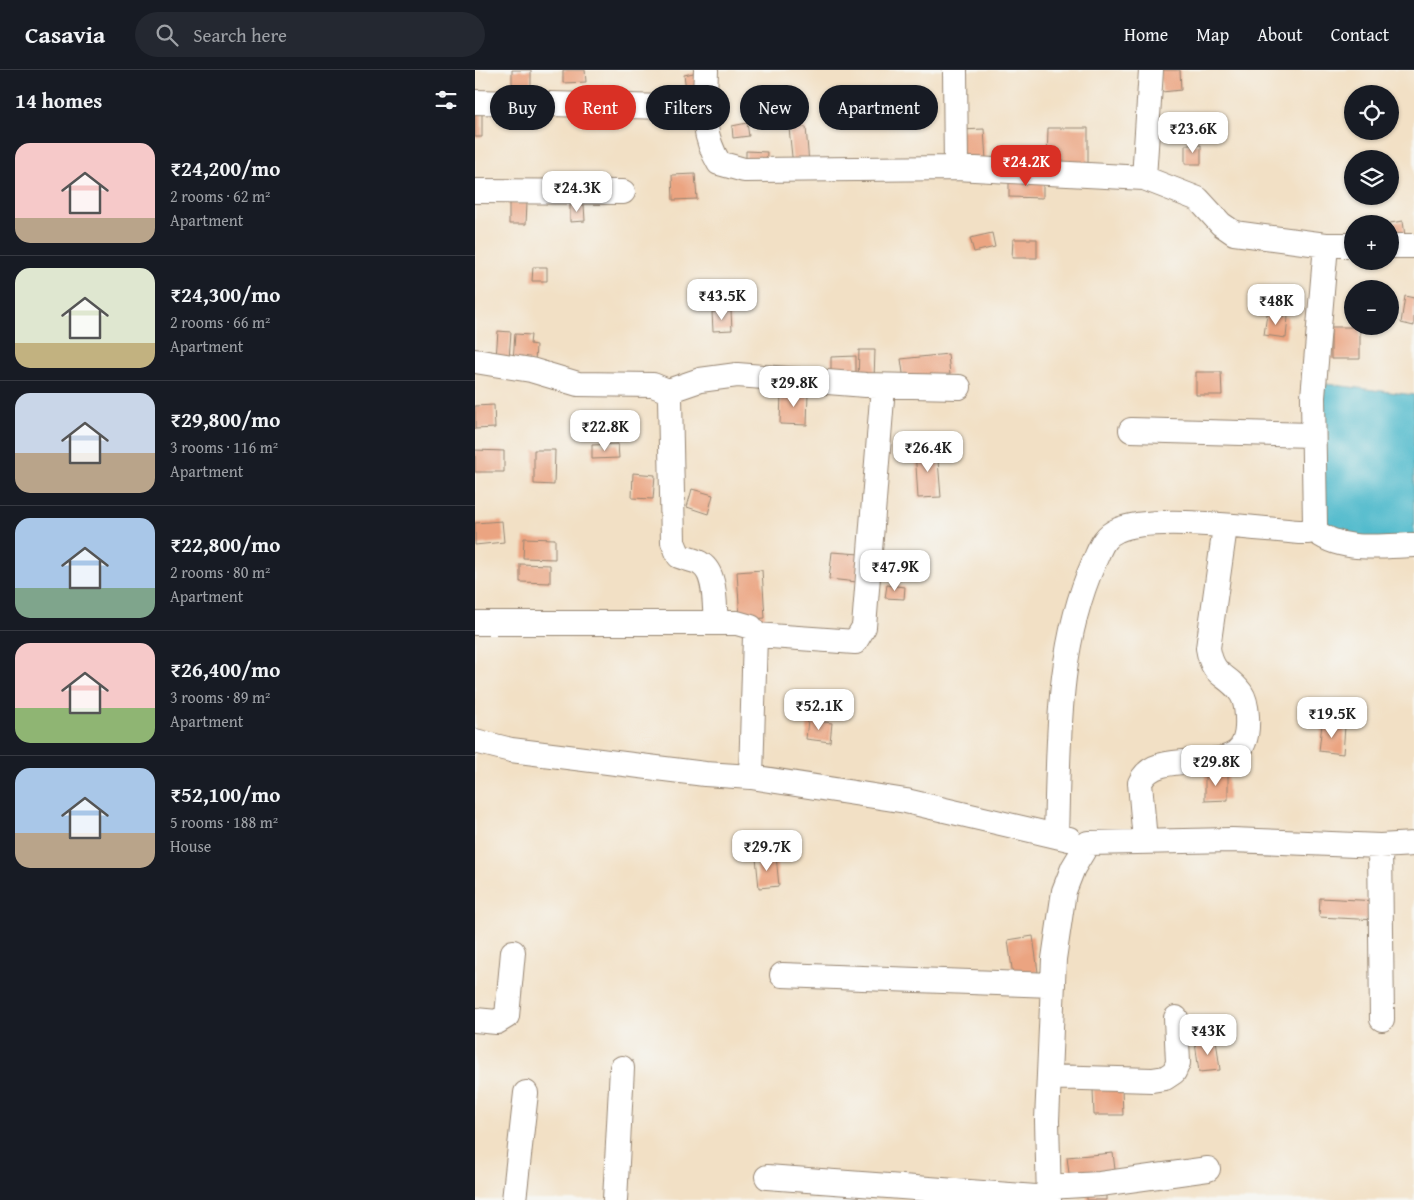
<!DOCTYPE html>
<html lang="en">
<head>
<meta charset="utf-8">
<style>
	:root { --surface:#171b24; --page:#242831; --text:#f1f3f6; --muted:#9ea1a6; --line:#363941; --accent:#d93025 }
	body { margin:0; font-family:"Gentium Book Plus",serif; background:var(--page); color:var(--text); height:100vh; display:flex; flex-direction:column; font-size:19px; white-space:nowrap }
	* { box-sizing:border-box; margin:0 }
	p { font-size:16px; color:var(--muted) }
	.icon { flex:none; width:28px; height:28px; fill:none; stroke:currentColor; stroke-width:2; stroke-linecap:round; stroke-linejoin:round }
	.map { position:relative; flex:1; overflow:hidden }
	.side { display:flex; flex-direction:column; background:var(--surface); width:475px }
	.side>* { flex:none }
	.banner { position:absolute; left:15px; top:15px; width:475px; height:45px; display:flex; gap:10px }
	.fabs { position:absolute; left:869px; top:15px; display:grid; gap:10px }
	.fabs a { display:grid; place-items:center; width:55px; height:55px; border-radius:50%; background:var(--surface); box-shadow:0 1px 4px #0004; font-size:25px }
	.price { position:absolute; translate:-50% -42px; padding:0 11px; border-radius:10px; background:#fff; color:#222; font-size:16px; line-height:32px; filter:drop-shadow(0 1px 2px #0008) }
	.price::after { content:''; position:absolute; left:50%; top:30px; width:15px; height:11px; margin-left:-8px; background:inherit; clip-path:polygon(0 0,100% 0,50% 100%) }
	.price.on { background:var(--accent); color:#fff }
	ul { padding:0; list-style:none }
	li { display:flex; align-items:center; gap:15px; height:125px; padding:0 15px }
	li+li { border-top:1px solid var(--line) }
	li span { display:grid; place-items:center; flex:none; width:140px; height:100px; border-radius:15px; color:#555 }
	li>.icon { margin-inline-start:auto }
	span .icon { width:60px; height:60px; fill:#fffc; stroke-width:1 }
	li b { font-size:21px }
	h2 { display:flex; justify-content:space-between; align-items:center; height:60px; padding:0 15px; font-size:21px }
	.pill { padding:0 18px; border-radius:22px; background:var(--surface); box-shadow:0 1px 4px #0004; font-size:18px; line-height:45px }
	.pill.on { background:var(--accent); color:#fff }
	header { display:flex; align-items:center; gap:30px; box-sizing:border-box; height:70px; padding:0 25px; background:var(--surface); border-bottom:1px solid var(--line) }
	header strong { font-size:24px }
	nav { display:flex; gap:28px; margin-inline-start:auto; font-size:18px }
	.search { width:350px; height:45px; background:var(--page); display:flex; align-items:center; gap:12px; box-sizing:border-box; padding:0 18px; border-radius:28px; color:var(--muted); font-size:19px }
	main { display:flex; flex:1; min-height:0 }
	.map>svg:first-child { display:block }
	.water { fill:#4fbacc; stroke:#457275 }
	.building { fill:#eba481 }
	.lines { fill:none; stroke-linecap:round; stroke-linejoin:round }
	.minor-casing { stroke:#968572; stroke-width:26 }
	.minor { stroke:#fff; stroke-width:24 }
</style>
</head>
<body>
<header>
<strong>Casavia</strong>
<div class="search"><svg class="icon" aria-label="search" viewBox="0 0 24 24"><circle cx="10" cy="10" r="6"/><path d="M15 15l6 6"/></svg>Search here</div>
<nav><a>Home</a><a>Map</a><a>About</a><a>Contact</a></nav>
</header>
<main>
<section class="side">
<h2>14 homes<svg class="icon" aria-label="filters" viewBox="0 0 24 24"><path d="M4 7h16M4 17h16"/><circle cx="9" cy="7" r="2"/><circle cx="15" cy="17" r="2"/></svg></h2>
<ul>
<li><span style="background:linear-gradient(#f6c9c9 75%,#b9a48a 0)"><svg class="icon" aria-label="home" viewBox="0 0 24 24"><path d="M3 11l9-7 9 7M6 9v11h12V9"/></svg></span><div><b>₹24,200/mo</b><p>2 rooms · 62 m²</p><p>Apartment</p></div></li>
<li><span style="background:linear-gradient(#dfe7d0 75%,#c2b280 0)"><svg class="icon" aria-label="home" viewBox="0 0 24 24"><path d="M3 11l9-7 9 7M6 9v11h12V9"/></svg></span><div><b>₹24,300/mo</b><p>2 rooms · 66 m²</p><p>Apartment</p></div></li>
<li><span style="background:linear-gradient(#c9d6e8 60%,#b9a48a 0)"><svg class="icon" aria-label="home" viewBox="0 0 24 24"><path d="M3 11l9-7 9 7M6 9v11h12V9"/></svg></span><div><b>₹29,800/mo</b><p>3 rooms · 116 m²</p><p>Apartment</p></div></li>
<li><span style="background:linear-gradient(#a9c7e8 70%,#7fa58c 0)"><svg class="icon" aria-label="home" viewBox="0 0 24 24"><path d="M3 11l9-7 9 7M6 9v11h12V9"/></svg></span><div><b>₹22,800/mo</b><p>2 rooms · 80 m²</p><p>Apartment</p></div></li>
<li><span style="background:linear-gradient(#f6c9c9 65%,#8fb573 0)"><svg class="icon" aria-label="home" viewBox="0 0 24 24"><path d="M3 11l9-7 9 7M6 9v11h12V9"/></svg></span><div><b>₹26,400/mo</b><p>3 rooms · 89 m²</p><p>Apartment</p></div></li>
<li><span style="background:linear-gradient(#a9c7e8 65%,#b9a48a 0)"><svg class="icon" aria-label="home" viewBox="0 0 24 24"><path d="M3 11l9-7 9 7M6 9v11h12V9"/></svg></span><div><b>₹52,100/mo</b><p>5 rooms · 188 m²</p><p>House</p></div></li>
</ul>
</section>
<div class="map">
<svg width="939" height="1130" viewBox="0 0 939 1130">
	<rect width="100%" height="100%" fill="#f6f6f2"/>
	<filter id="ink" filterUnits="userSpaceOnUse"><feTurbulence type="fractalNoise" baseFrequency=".02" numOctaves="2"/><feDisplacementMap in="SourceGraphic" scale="10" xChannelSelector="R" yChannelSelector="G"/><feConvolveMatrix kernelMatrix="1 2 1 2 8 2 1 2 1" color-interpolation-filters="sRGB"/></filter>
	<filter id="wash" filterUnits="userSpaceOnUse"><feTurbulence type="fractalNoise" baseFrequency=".0096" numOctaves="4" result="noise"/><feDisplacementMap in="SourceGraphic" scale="20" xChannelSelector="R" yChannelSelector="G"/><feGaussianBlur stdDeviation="1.12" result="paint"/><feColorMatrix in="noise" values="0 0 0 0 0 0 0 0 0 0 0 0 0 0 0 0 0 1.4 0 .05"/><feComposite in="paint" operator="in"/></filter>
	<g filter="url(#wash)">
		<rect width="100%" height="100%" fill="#f2e0c5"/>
		<path class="water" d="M 843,313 L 939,325 L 939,471 L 886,477 L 847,459 Z"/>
		<g id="blocks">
			<path class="building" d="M 37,0 L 56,0 L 56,26 L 37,26 Z
				M 88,0 L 110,0 L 111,12 L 88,13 Z
				M 685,0 L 705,0 L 706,20 L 687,22 Z
				M 223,2 L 225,17 L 211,19 L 209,5 Z
				M 0,43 L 7,43 L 7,67 L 0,67 Z
				M 272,53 L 274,66 L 258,68 L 257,56 Z
				M 331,57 L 334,94 L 318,96 L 314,58 Z
				M 573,58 L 613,58 L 613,94 L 572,94 Z
				M 509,59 L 511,91 L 487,92 L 485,60 Z
				M 710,75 L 726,75 L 726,94 L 710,94 Z
				M 271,81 L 292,82 L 291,99 L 271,99 Z
				M 220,104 L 222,129 L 198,130 L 197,105 Z
				M 534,106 L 568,107 L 568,128 L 534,127 Z
				M 34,133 L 52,133 L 51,154 L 34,154 Z
				M 95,135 L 109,135 L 110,151 L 95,152 Z
				M 928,151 L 930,166 L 915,168 L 915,153 Z
				M 517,163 L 520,177 L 499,182 L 495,168 Z
				M 538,169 L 562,169 L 562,188 L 537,188 Z
				M 58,197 L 72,197 L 72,211 L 57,211 Z
				M 930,226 L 939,228 L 939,256 L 926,253 Z
				M 256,241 L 257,260 L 238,261 L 237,242 Z
				M 792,244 L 813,247 L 811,268 L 789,265 Z
				M 856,257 L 885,257 L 885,289 L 856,289 Z
				M 23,261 L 36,262 L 34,289 L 21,288 Z
				M 40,264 L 56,265 L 55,274 L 61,275 L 60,292 L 38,291 Z
				M 384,280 L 400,280 L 399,310 L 383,309 Z
				M 473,284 L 475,305 L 429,310 L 426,289 Z
				M 381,286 L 381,308 L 356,309 L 356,287 Z
				M 721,302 L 746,302 L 747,325 L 721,325 Z
				M 306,322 L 333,323 L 332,355 L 305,354 Z
				M 19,335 L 20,358 L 0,359 L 0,336 Z
				M 143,374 L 144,388 L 117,389 L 117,375 Z
				M 462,378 L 466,427 L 443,428 L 440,379 Z
				M 0,380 L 29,381 L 29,402 L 0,402 Z
				M 59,380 L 80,380 L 79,415 L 59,414 Z
				M 158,403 L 180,405 L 178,429 L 157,428 Z
				M 217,419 L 238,425 L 233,444 L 212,437 Z
				M 27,451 L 29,472 L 0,475 L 0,453 Z
				M 49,468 L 80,469 L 80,489 L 48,488 Z
				M 357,482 L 385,484 L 382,512 L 354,509 Z
				M 45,494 L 75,495 L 75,513 L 45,512 Z
				M 287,500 L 290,548 L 265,550 L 262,502 Z
				M 412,515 L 430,517 L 429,529 L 410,528 Z
				M 333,650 L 357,653 L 355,672 L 331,669 Z
				M 847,654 L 870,656 L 868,684 L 844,681 Z
				M 730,703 L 753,703 L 753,730 L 730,731 Z
				M 301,786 L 304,816 L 284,818 L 281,788 Z
				M 845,828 L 903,831 L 902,850 L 844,847 Z
				M 558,866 L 563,902 L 538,906 L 533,870 Z
				M 741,969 L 745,1000 L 724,1002 L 720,972 Z
				M 647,1019 L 648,1045 L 619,1045 L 618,1020 Z
				M 638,1083 L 641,1108 L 595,1112 L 592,1087 Z
				M 612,1124 L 631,1124 L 631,1130 L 612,1130 Z"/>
		</g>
	</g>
	<g filter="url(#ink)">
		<use href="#blocks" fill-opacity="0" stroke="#968572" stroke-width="1"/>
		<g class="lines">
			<defs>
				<path id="minor" d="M 231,0 C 230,36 225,61 244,93 L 269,100 L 481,98 L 669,108 L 723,129 L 746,154 L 759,163 L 851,175 L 878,175
					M 480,0 L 481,98
					M 0,32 L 230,38
					M 669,108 L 676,0
					M 0,121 L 148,122
					M 915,176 L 939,176
					M 0,291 L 56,300 L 103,314 L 178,315 L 193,321 L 195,328 L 198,472 L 204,486 C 211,489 221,490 226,494 C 242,504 239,537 241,553
					M 193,321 L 225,310 L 262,305 L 391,315 L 484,317
					M 656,360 L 837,365
					M 838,459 C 864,483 906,476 939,475
					M 0,553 L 262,553 L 276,557 L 280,565 L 276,707
					M 280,565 L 380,572 L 389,557 L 408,316
					M 0,671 L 36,680 L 230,704 L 276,707 L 431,731 L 594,769
					M 581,765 C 584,674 581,577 619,492 C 625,479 628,466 643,460 C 679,444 782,459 824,462 L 833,462 L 840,455 L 838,327 L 851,175
					M 670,771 L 665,713 C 680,675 756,707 769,672 C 774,660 773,633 766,623 C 751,602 738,609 733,578 L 750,457
					M 905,776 L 907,949
					M 307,905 L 578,915
					M 0,950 L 22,952 L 32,946 L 38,882
					M 574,1007 L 677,1010 L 690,1008 L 699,1002 L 703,993 L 701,948
					M 292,1107 L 574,1128
					M 573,1117 L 625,1114 L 733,1099
					M 39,1130 L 51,1023
					M 140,1130 L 147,998
					M 574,1130 L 572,1051 L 579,889 L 589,821 L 598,798 L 613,773 L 757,770 L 905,776 L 939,774"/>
			</defs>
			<use href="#minor" class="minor-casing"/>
			<use href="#minor" class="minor"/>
		</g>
	</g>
</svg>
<div class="fabs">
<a><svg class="icon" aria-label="locate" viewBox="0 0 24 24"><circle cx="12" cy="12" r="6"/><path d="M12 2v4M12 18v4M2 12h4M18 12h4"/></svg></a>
<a><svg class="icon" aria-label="layers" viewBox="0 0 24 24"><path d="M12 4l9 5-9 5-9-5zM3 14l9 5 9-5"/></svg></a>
<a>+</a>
<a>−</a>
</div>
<b class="price" style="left:718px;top:84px">₹23.6K</b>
<b class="price on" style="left:551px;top:117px">₹24.2K</b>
<b class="price" style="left:102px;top:143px">₹24.3K</b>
<b class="price" style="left:247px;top:251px">₹43.5K</b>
<b class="price" style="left:801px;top:256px">₹48K</b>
<b class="price" style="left:319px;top:338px">₹29.8K</b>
<b class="price" style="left:130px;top:382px">₹22.8K</b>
<b class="price" style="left:453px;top:403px">₹26.4K</b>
<b class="price" style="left:420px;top:522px">₹47.9K</b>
<b class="price" style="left:344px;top:661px">₹52.1K</b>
<b class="price" style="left:857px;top:669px">₹19.5K</b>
<b class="price" style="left:741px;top:717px">₹29.8K</b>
<b class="price" style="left:292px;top:802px">₹29.7K</b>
<b class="price" style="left:733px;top:986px">₹43K</b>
<div class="banner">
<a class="pill">Buy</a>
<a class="pill on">Rent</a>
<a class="pill">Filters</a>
<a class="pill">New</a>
<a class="pill">Apartment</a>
</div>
</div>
</main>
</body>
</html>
